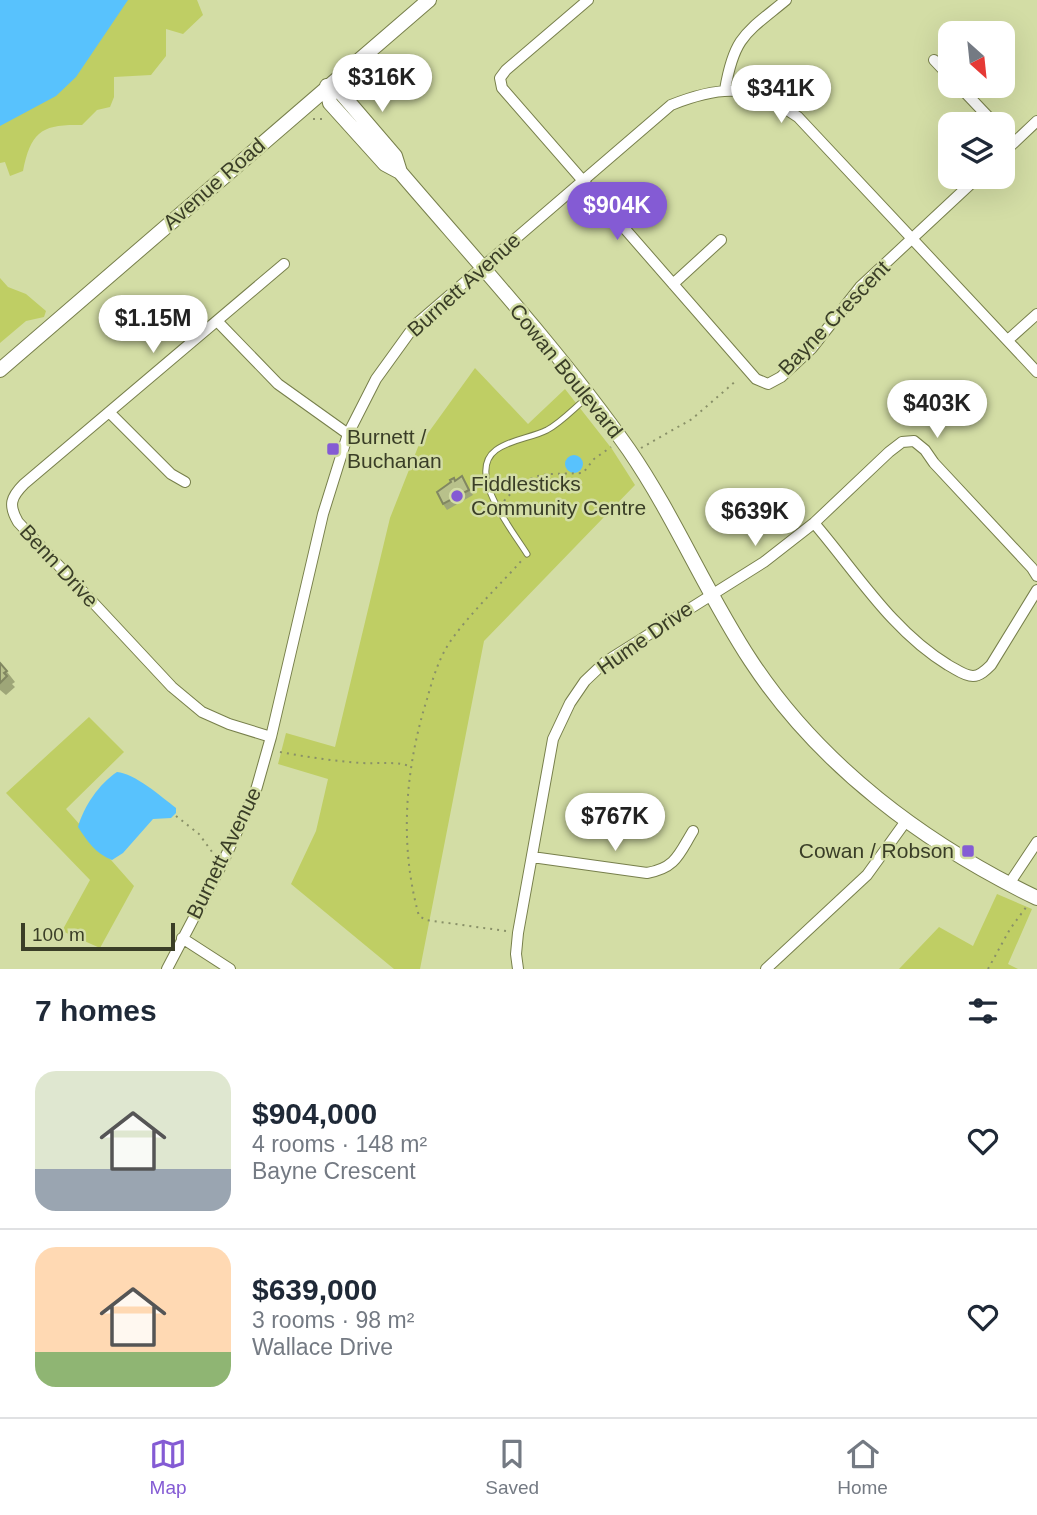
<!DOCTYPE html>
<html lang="en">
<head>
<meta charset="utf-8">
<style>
	:root { --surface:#fff; --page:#f6f6f7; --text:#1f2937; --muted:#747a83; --line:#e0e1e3; --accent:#845bd4 }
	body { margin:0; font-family:Helvetica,sans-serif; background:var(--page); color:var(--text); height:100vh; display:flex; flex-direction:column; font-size:26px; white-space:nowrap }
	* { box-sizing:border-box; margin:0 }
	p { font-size:23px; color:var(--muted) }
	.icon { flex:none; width:38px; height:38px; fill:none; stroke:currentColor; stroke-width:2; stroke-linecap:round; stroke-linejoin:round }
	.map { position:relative; height:969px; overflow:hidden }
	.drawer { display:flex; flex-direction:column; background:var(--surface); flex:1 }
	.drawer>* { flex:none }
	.needle { width:46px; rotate:153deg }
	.tools { position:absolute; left:938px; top:21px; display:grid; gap:14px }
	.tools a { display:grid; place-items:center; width:77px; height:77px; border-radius:14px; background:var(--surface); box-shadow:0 7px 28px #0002; font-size:35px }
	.scale { position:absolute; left:21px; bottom:18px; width:154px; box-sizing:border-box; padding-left:7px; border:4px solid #3a3e27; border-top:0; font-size:19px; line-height:24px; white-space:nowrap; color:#3a3e27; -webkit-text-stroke:5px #d3dda5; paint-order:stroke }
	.price { position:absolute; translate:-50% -60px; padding:0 16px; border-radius:24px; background:#fff; color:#222; font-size:23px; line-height:46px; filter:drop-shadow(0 2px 4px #0008) }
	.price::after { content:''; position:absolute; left:50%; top:42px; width:21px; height:16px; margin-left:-10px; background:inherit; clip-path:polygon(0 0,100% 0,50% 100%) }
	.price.on { background:var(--accent); color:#fff }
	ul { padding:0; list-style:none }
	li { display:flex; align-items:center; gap:21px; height:175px; padding:0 35px }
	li+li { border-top:2px solid var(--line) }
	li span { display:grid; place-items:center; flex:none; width:196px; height:140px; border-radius:21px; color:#555 }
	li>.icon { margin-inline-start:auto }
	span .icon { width:84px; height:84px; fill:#fffc; stroke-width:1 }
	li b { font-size:30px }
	h2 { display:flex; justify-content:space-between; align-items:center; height:84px; padding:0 35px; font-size:30px }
	.menu { display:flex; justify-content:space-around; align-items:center; height:98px; border-top:2px solid var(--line); background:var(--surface); font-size:19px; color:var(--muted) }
	.menu a { display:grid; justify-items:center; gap:4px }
	.menu .on { color:var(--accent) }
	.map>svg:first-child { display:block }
	.green { fill:#bfce64 }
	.water { fill:#58c2fd }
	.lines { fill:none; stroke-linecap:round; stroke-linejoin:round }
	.service-casing { stroke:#777f4b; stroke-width:7 }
	.minor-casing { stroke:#777f4b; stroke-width:12 }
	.tertiary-casing { stroke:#777f4b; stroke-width:16 }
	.path { stroke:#899068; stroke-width:2; stroke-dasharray:2 5; stroke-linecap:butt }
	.service { stroke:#fff; stroke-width:5 }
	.minor { stroke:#fff; stroke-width:10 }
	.tertiary { stroke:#fff; stroke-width:14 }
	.wall { fill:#9ea678 }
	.building { fill:#b8c18b; stroke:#818761; stroke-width:2 }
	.poi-dot { fill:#845bd4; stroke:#d3dda5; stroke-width:2.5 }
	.labels { text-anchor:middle; stroke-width:5; stroke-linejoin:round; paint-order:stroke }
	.street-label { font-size:21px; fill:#3a3e27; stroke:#d3dda5 }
	.poi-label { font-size:21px; fill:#3a3e27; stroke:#d3dda5; text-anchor:start }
</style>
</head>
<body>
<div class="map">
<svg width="1037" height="969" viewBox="0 0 1037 969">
	<rect width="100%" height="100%" fill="#d3dda5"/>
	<path class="green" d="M 0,0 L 197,0 L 203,15 L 183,34 L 166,29 L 166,56 L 151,75 L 114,77 L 114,97 L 110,107 L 97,110 L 82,125 C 42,124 31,131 23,171 L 10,176 L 5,162 L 0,163 Z
		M 0,278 L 8,287 L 26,294 L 46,311 L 44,317 L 26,321 L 0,343 Z
		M 475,368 L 528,424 L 565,389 L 612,449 L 635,485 L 484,641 L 420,969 L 394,969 L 291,884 L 316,831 L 328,779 L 278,764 L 286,733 L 335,747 L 390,518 L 418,447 Z
		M 89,717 L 124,752 L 66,809 L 134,886 L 100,948 L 62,931 L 90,880 L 6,793 Z
		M 997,894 L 1032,909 L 1008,964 L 1018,969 L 899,969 L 939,927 L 973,946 Z"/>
	<path class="water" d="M 0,0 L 128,0 L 76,77 L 56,96 L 0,126 Z
		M565 464a9 9 0 1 1 18 0a9 9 0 1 1-18 0Z
		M 117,772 C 134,773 162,797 176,808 L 176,813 L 171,818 L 153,819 L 123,853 L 112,860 C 95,853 88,842 78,827 C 84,806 99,784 117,772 Z"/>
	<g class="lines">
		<defs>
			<path id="service" d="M 527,554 C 513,531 465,473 496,450 C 511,439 531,438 547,430 C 562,422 575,407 589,396"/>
			<path id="minor" d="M 588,0 L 506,70 L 500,78 L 502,88 L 756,379 L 768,384 L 781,377 L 812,348 L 860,287 L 978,177
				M 934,60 L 950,77
				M 959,86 L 995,124
				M 725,90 C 734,36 746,33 786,0
				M 1003,132 L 1013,143
				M 1003,153 L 1037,121
				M 673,284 L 721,240
				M 217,321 L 278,384 L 348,434
				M 1008,340 L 1037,314
				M 109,412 L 171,474 L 185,482
				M 814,523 C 856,572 892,631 948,665 C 956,669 964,676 973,676 C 980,676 986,670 991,665 L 1037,590
				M 271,737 L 229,724 L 202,712 L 172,687 L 18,522 C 8,505 11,497 24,484 L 284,264
				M 532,857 L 647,873 C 676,868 679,854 693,831
				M 1009,884 L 1037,842
				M 182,938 L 230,969
				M 167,969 L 223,862 L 256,790 L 271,737 L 323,514 L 348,434 L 376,379 L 415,325 L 671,105 C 724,84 751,85 798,117 L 1037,372
				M 518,969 L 516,954 L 518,933 L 553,739 L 570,703 L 585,681 L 605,662 L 764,562 L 814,523 L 889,452 L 902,442 L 914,441 L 925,450 L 934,463 L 1032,568 L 1037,576
				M 766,969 L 867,875 L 906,821"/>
			<path id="tertiary" d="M 327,86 L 330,103 L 385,164 L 400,172 C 478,263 560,352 629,450 C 675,517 706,593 751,661 C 820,766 925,844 1037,898
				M 327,86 L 341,93 L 395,156 L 400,172
				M 0,370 L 429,0"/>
		</defs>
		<use href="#service" class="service-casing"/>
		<use href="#minor" class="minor-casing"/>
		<use href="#tertiary" class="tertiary-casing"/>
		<path class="path" d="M 357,94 L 358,79
			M 313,119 L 326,119
			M 641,448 L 692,419 L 737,380
			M 504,501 C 532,469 543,475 583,473 L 594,459 L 611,447
			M 280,752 C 307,757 334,761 361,763 C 379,764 393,761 410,766
			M 176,816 L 199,834 L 215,856
			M 506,931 L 426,920 L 419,916 C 399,845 405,769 427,699 C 433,678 439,657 452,639 C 472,611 500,585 523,559
			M 988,969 L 1010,929 L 1027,906"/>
		<use href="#service" class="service"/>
		<use href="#minor" class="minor"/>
		<use href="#tertiary" class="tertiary"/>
	</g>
	<path class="wall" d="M 462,476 L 473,495 L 447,510 L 443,504 Z
		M 0,663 L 15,682 L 12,684 L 15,687 L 6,695 L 0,690 Z"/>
	<path class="building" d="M 462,476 L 469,490 L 443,504 L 437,492 L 451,482 L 450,480 L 454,478 L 455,481 Z
		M 0,663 L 7,671 L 4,673 L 7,676 L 0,683 Z"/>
	<g class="poi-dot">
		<rect x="326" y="442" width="14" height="14" rx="3.5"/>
		<circle cx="457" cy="496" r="7"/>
		<rect x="961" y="844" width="14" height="14" rx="3.5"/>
	</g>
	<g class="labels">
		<g class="street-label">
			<text transform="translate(214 184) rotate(-41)" y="7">Avenue Road</text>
			<text transform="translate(464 285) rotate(-42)" y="7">Burnett Avenue</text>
			<text transform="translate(834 318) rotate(-46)" y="7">Bayne Crescent</text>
			<text transform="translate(566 371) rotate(51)" y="7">Cowan Boulevard</text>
			<text transform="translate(59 566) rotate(47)" y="7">Benn Drive</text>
			<text transform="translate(645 638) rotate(-35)" y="7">Hume Drive</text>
			<text transform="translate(224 853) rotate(-64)" y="7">Burnett Avenue</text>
		</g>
		<g class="poi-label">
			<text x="347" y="444">Burnett /<tspan x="347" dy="24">Buchanan</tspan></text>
			<text x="471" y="491">Fiddlesticks<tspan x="471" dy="24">Community Centre</tspan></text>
			<text x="954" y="858" text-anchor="end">Cowan / Robson</text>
		</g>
	</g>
</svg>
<div class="tools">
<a><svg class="needle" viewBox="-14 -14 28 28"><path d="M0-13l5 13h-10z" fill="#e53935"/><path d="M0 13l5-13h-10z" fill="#747a83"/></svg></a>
<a><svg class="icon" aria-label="layers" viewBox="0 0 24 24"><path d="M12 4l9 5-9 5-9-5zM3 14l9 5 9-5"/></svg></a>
</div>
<div class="scale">100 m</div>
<b class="price" style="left:382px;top:114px">$316K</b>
<b class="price" style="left:781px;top:125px">$341K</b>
<b class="price on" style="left:617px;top:242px">$904K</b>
<b class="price" style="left:153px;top:355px">$1.15M</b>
<b class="price" style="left:937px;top:440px">$403K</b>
<b class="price" style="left:755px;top:548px">$639K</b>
<b class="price" style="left:615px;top:853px">$767K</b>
</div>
<section class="drawer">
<h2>7 homes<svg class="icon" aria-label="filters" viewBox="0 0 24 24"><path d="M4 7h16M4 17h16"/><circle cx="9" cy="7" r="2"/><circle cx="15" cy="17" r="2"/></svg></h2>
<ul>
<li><span style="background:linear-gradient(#dfe7d0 70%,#9aa5b1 0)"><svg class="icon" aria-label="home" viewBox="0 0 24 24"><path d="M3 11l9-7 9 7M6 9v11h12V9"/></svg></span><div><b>$904,000</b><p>4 rooms · 148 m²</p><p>Bayne Crescent</p></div><svg class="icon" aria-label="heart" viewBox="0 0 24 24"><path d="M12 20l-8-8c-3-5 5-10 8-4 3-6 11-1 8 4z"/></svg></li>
<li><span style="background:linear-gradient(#ffd9b3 75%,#8fb573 0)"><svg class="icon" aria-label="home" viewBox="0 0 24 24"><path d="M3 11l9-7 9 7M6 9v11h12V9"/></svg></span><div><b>$639,000</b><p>3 rooms · 98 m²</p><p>Wallace Drive</p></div><svg class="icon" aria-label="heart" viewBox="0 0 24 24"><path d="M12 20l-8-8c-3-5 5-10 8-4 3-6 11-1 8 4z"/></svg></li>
</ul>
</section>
<nav class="menu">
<a class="on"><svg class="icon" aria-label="map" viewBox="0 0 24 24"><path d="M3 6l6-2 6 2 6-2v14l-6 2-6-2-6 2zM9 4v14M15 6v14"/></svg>Map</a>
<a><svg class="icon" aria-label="saved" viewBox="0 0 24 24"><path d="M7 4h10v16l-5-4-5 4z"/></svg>Saved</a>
<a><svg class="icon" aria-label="home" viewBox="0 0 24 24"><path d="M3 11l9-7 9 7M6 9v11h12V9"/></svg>Home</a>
</nav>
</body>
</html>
